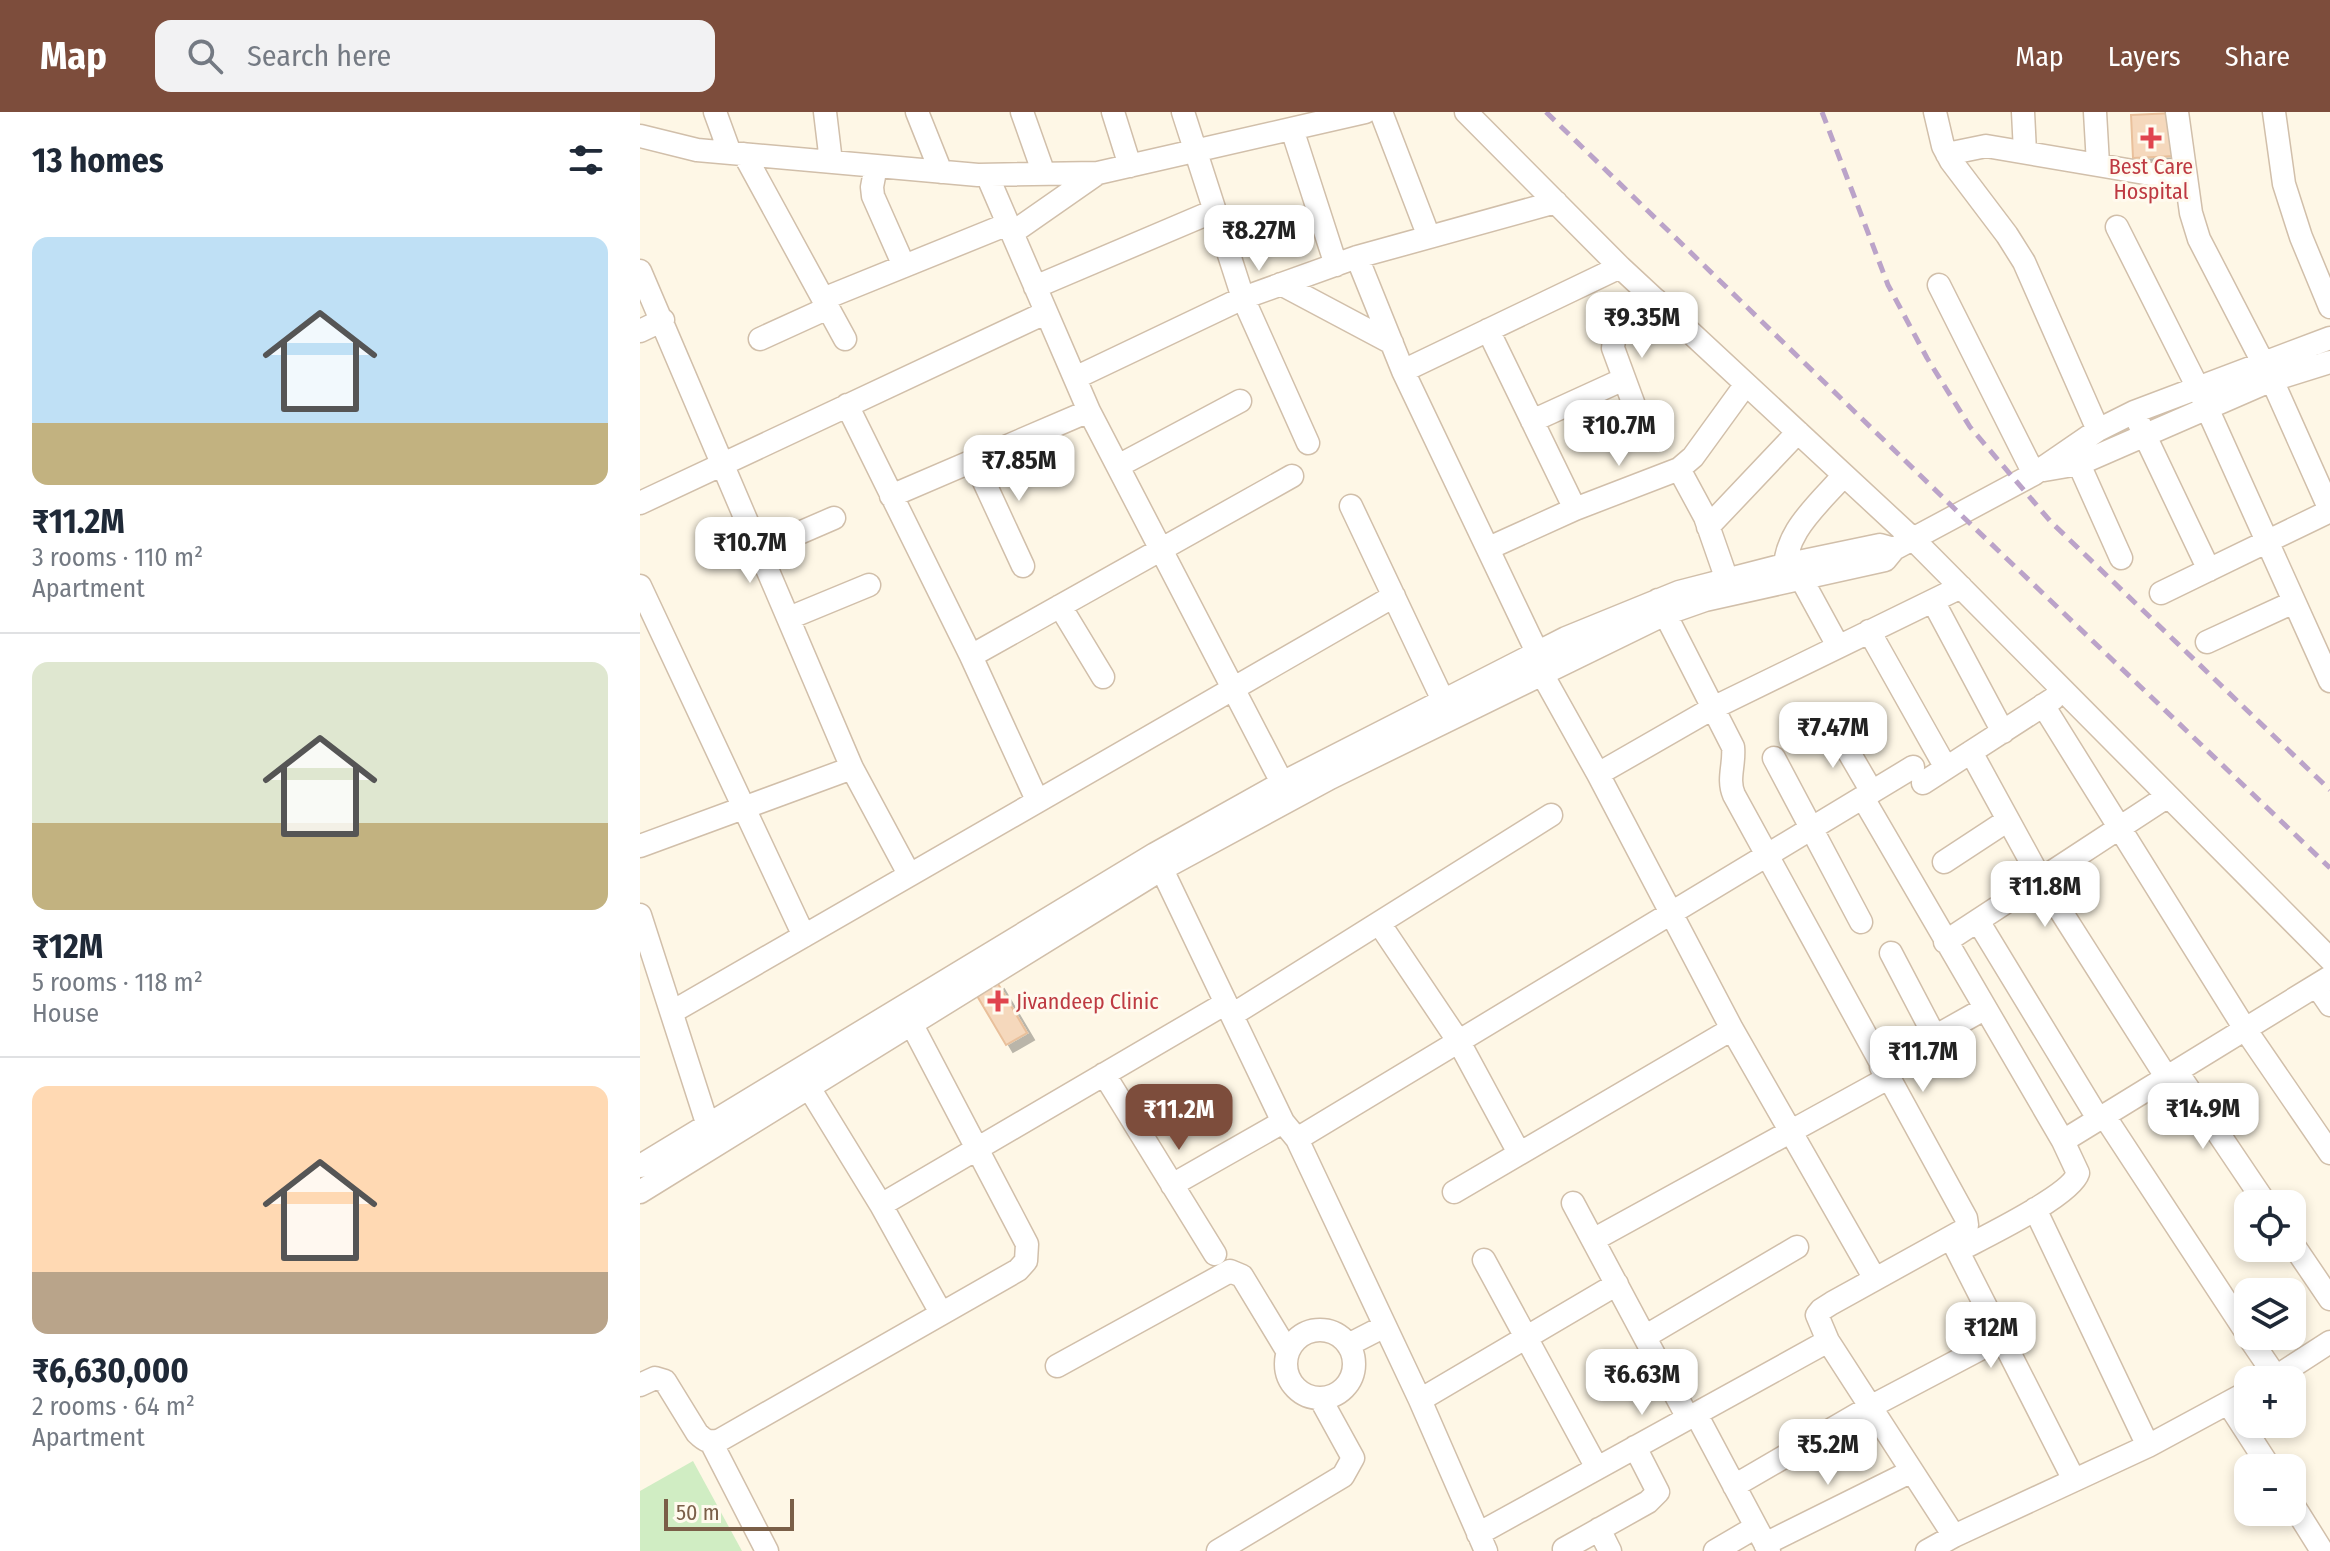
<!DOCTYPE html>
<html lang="en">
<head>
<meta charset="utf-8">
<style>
	:root { --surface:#fff; --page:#f2f2f3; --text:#1f2937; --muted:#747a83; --line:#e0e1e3; --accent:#7d4d3c }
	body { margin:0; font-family:"Fira Sans Condensed",sans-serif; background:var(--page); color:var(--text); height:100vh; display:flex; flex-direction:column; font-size:30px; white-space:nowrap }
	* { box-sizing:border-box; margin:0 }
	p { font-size:26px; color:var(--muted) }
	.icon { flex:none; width:44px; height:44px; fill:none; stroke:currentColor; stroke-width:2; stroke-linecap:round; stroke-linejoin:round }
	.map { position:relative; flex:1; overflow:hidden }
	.sheet { display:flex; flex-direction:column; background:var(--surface); width:640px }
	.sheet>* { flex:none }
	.tools { position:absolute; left:1594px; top:1078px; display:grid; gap:16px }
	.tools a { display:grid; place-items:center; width:72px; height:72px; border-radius:16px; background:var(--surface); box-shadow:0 4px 12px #0003; font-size:40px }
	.scale { position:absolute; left:24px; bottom:20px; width:130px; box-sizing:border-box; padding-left:8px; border:4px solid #7a5f48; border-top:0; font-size:22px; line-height:28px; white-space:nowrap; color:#7a5f48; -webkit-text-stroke:6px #fffaee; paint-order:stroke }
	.price { position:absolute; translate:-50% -68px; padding:0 18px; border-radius:16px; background:#fff; color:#222; font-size:26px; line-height:52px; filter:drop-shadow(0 2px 4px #0008) }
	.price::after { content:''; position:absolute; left:50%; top:48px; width:24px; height:18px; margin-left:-12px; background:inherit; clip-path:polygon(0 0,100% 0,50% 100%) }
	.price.on { background:var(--accent); color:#fff }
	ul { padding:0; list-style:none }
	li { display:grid; align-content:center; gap:16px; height:424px; padding:0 32px }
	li+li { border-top:2px solid var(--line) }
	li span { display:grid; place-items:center; height:248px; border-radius:16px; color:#555 }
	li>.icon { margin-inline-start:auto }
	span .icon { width:144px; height:144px; fill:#fffc; stroke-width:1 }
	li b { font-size:34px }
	h2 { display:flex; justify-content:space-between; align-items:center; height:96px; padding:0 32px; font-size:34px }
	header { display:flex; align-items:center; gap:48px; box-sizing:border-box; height:112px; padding:0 40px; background:var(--accent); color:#fff }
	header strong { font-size:38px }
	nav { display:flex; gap:44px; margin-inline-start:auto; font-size:28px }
	.search { width:560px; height:72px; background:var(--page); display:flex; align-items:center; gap:20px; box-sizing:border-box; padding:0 28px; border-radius:16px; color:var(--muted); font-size:30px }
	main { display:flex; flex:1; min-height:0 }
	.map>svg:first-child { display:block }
	.green { fill:#d0edc3 }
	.building { fill:#f5d8bc; stroke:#e9c09b; stroke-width:2; filter:url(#shadow) }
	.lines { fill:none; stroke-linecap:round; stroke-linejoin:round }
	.minor-casing { stroke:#d1bfaa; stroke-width:25 }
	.minor { stroke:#fff; stroke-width:22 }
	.rail { stroke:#bba3c9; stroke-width:5; stroke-dasharray:12 8; stroke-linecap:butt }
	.health-dot { fill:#e0444e; stroke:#fffaee; stroke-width:3 }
	.labels { text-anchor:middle; stroke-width:6; stroke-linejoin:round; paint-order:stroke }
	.health-label { font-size:22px; fill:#be3a42; stroke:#fffaee }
</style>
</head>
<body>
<header>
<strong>Map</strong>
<div class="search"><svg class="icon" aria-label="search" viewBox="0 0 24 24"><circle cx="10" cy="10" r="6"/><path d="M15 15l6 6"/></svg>Search here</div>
<nav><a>Map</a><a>Layers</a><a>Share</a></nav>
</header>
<main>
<section class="sheet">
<h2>13 homes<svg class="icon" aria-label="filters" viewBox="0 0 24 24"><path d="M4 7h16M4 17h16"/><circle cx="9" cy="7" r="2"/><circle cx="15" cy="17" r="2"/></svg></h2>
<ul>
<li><span style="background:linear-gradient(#bfe0f5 75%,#c2b280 0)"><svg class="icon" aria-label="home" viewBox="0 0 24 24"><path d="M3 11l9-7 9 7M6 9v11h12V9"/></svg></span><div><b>₹11.2M</b><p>3 rooms · 110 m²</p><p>Apartment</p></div></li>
<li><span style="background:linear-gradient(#dfe7d0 65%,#c2b280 0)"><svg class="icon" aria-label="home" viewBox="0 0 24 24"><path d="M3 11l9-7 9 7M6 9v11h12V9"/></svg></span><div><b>₹12M</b><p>5 rooms · 118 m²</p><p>House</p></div></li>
<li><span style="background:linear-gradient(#ffd9b3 75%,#b9a48a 0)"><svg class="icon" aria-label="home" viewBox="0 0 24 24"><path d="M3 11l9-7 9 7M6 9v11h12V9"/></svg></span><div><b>₹6,630,000</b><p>2 rooms · 64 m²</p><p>Apartment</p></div></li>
</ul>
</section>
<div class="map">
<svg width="1690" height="1439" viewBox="0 0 1690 1439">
	<defs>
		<filter id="shadow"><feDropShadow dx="7" dy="7" stdDeviation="0" flood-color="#0004"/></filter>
	</defs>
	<rect width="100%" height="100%" fill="#fef7e6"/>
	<path class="green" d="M 53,1349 L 102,1439 L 0,1439 L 0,1379 Z"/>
	<path class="building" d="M 1533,1 L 1535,44 L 1493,46 L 1491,3 Z
		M 357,870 L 387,921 L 366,933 L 336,882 Z"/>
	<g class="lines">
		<defs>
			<path id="minor" d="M 75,0 L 90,41
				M 185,0 L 191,50
				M 277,0 L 301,60
				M 382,0 L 404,62
				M 473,0 L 490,54
				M 543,0 L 603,186 L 668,331
				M 741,0 L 789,125
				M 826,0 L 980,155 L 1273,427 L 1690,847
				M 1295,0 L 1303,34 L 1311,49 L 1367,123 L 1384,150 L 1458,318
				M 1383,0 L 1385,40
				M 1455,0 L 1458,52
				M 1537,0 L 1551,101 L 1559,127 L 1632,268 L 1690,398
				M 1634,0 L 1644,72 L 1661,125 L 1690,195
				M 652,17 L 696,153
				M 0,24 L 57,38 L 338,63 L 458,61 L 725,0
				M 104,42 L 205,227
				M 1307,42 L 1346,34 L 1546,68
				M 236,54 L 232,75 L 233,84 L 264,154
				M 347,63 L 449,299 L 649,684
				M 1477,115 L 1558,276 L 1690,569
				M 372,121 L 458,61
				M 717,145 L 763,259 L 897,540
				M 0,159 L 212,656 L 269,762
				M 641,172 L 752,231
				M 1299,173 L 1394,362
				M 395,175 L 574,99
				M 183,187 L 368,112
				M 848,218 L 935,397
				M 0,219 L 23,208
				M 120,227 L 188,196
				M 763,259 L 980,155
				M 435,266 L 603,186 L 717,145 L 916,90
				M 207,293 L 331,544 L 397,688
				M 892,309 L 984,267
				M 1498,309 L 1569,458
				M 1001,312 L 973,236 C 973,214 1000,200 1016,188
				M 1434,341 L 1481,446
				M 334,348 L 383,454
				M 478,354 L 600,289
				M 1039,357 L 1065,405 L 1087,468
				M 1404,358 L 1439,352 L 1632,268 L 1690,250
				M 251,384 L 449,299
				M 0,391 L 405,201
				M 711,394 L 809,601
				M 1068,415 L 1158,320
				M 849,436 L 935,397 L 1039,357 L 1053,345 L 1106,272
				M 120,438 L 194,406
				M 1145,466 C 1141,422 1177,394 1204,363
				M 1162,468 L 1198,534
				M 0,474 L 164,824
				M 1521,481 L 1690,399
				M 1018,488 L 1093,635 C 1095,652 1087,667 1094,683 L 1326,1106 L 1327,1113 L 1324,1118 L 1192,1191 L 1181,1198 L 1177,1203 L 1188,1229 L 1314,1424
				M 1293,489 L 1363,620
				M 420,494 L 463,565
				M 149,506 L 229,473
				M 1229,519 L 1306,656
				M 1567,530 L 1654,490
				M 331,544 L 652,364
				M 896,551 L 958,662 L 1092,917 L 1235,1167
				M 1403,593 L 1605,917 L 1690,1041
				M 1193,613 L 1232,680
				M 1331,640 L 1401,768 L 1527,966
				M 1134,646 L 1221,810
				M 958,662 L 1073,596 L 1321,475
				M 1283,671 L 1413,587
				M 1223,686 L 1423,1029 L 1438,1061 C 1431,1084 1342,1126 1318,1139
				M 0,734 L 212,656
				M 515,743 L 643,1010 L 657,1027 L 780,1288 L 846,1439
				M 1304,750 L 1368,708
				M 0,803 L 67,1011 L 74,1023
				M 1338,809 L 1459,1008
				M 739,811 L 819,930 L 879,1041
				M 1305,830 L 1528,684
				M 1251,841 L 1295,925
				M 1677,874 L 1690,893
				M 32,900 L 754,484
				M 592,903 L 911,703
				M 1241,955 L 1344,897
				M 1537,960 L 1626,1092
				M 464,962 L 575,1142
				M 168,974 L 241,1093 L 301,1201
				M 1465,1005 L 1608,1223
				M 657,1027 L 1273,655
				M 1423,1029 L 1690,865
				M 0,1054 L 515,742 L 642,671 L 926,526 L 1039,480 L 1144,453 L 1240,433 L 1254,437
				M 532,1073 L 643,1010
				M 0,1080 L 522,757 L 690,666 L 1025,502 L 1065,488 L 1245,448 L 1254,437 L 1394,362 L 1458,318 L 1494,300 L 1690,226
				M 814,1080 L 1092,917
				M 933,1091 L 1048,1306
				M 241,1093 L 586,891
				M 1395,1097 L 1508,1334
				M 1311,1126 L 1434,1368
				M 953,1128 L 1248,966
				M 1652,1131 L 1690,1187
				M 844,1148 L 957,1356
				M646 1252a34 34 0 1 1 68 0a34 34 0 1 1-68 0Z
				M 1006,1224 L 1157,1135
				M 1608,1224 L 1636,1265
				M 708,1233 L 745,1214
				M 417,1254 L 590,1159 L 602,1164 L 648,1240
				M 1631,1268 L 1690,1230
				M 0,1273 L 15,1266 L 25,1269 L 57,1321 C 65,1329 69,1331 80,1328 L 378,1158 L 386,1149 L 387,1132 L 271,911
				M 780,1288 L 977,1172
				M 1588,1291 L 1630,1356
				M 1056,1302 L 1129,1439
				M 71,1330 L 127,1439
				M 1094,1374 L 1230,1295 L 1361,1226
				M 1652,1391 L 1682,1439
				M 959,1417 L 970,1439
				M 838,1422 L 1188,1229
				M 1125,1432 L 1272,1359
				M 924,1437 L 1008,1390 L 1018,1380 L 995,1335
				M 578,1439 L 703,1364 L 713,1346 L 680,1286
				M 1075,1439 L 1116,1415
				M 1287,1439 L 1314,1424 L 1508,1334 L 1608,1280"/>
		</defs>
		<use href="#minor" class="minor-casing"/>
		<use href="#minor" class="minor"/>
		<path class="rail" d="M 906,0 L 1319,401 L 1690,756
			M 1182,0 L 1248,173 L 1287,246 L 1330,315 L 1411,410 L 1690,678"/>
	</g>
	<g class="health-dot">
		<path d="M1507 14h8v8h8v8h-8v8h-8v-8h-8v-8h8z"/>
		<path d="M354 877h8v8h8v8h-8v8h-8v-8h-8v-8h8z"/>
	</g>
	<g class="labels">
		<g class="health-label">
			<text x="1511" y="62">Best Care<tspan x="1511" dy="25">Hospital</tspan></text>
			<text x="376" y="897" text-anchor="start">Jivandeep Clinic</text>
		</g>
	</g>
</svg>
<div class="tools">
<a><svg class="icon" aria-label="locate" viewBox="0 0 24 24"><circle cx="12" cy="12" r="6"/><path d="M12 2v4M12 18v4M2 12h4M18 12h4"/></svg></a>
<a><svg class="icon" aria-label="layers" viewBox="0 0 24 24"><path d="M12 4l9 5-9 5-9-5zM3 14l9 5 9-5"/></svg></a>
<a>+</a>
<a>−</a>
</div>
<div class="scale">50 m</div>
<b class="price" style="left:619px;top:161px">₹8.27M</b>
<b class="price" style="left:1002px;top:248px">₹9.35M</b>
<b class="price" style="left:979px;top:356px">₹10.7M</b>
<b class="price" style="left:379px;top:391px">₹7.85M</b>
<b class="price" style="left:110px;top:473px">₹10.7M</b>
<b class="price" style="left:1193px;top:658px">₹7.47M</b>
<b class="price" style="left:1405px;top:817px">₹11.8M</b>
<b class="price" style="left:1283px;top:982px">₹11.7M</b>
<b class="price" style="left:1563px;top:1039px">₹14.9M</b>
<b class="price on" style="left:539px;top:1040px">₹11.2M</b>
<b class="price" style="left:1351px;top:1258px">₹12M</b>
<b class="price" style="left:1002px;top:1305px">₹6.63M</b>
<b class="price" style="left:1188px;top:1375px">₹5.2M</b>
</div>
</main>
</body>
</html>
